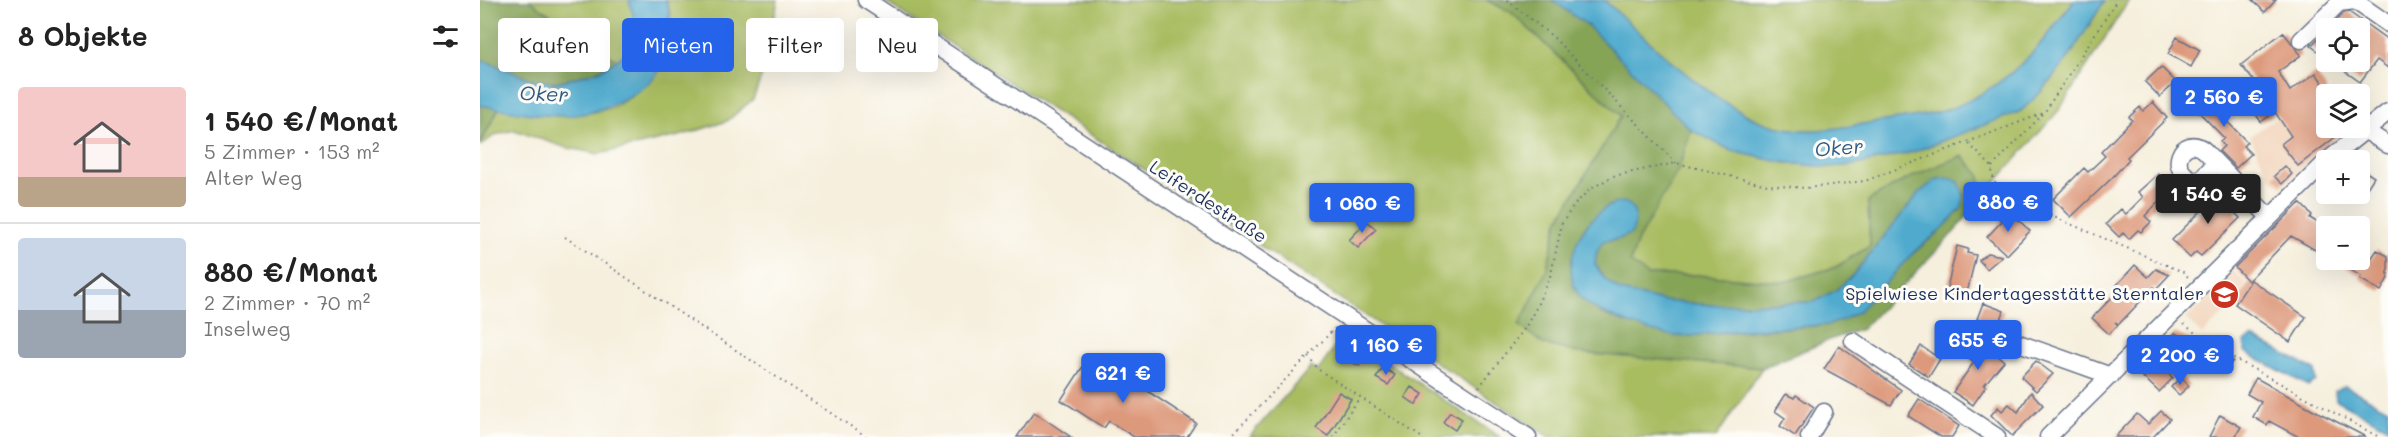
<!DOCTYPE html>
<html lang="de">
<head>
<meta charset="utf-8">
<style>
	:root { --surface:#fff; --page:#f2f2f2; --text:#222; --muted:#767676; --line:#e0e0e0; --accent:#2563eb }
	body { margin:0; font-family:Mali,sans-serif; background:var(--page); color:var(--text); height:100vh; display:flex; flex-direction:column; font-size:22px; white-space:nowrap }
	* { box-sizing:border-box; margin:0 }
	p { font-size:20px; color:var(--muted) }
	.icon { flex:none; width:33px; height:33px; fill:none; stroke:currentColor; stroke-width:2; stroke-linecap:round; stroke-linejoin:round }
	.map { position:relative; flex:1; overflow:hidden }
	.drawer { display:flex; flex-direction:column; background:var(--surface); width:480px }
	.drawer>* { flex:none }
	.guide { position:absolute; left:18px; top:18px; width:570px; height:54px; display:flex; gap:12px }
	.fabs { position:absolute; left:1836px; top:18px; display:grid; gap:12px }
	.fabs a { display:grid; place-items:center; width:54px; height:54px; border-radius:6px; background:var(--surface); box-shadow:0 6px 24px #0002; font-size:30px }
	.price { position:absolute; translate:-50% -51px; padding:0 14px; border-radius:6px; background:var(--accent); color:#fff; font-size:20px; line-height:39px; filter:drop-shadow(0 2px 3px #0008) }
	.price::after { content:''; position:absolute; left:50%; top:36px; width:18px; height:14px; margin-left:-9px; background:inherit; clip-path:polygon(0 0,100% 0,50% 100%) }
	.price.on { background:#222; color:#fff }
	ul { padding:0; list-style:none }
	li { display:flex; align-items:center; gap:18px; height:150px; padding:0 18px }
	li+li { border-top:2px solid var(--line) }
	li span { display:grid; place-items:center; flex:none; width:168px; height:120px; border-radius:6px; color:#555 }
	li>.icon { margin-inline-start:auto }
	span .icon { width:72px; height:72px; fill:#fffc; stroke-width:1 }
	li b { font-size:26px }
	h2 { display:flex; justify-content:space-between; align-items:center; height:72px; padding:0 18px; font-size:26px }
	.pill { padding:0 21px; border-radius:6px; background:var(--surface); box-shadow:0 6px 24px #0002; font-size:21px; line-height:54px }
	.pill.on { background:var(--accent); color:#fff }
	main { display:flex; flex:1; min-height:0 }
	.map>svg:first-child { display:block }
	.built { fill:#f2d5bd }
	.green { fill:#a8bc61; stroke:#627660; stroke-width:1.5 }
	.forest { fill:#86a457; stroke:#506a5a; stroke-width:1.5; fill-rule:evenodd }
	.water { fill:#50aace; stroke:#366c96; stroke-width:1.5 }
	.building { fill:#dd997b }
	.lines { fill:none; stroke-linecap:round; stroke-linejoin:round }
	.minor-casing { stroke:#68728a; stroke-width:19 }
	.path { stroke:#68728a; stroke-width:2; stroke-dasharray:1.5 4.5; stroke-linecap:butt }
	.minor { stroke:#fff; stroke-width:16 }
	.labels { text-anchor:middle; stroke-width:6; stroke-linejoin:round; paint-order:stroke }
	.street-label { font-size:18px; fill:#1b2f5e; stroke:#fdfcf7 }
	.poi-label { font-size:18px; fill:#1b2f5e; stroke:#fdfcf7; text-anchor:end }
	.water-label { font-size:20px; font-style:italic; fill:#2e5a85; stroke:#fdfcf7 }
</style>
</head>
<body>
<main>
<section class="drawer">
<h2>8 Objekte<svg class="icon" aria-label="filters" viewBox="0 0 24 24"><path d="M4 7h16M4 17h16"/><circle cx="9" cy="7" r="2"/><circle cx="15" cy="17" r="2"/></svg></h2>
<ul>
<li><span style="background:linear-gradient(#f6c9c9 75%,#b9a48a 0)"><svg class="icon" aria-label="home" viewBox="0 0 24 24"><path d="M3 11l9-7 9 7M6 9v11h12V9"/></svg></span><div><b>1 540 €/Monat</b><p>5 Zimmer · 153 m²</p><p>Alter Weg</p></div></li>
<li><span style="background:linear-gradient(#c9d6e8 60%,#9aa5b1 0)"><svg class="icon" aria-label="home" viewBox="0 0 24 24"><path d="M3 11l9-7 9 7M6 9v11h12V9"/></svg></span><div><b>880 €/Monat</b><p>2 Zimmer · 70 m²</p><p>Inselweg</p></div></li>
</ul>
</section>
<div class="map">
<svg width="1908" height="437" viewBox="0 0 1908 437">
	<rect width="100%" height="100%" fill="#fdfcf7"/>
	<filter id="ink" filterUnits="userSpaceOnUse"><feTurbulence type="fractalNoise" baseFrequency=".0167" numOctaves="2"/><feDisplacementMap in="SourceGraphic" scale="12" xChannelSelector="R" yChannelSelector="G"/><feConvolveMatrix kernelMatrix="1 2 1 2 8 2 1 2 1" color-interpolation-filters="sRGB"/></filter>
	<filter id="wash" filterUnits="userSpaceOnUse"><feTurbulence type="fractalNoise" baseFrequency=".008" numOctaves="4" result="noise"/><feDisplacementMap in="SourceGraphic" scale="24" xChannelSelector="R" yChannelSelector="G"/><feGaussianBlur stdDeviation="1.35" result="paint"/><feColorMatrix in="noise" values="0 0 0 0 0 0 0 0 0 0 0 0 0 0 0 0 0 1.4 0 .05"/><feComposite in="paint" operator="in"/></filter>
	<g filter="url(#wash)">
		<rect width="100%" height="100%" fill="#f6efdd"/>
		<path class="built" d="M 1827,98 L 1846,115 L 1846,128 L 1859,128 L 1865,134 L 1802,187 L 1789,176 L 1770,136 Z
			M 1754,271 L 1767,284 L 1753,304 L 1722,335 L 1706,319 Z"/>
		<path class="green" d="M 49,0 L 149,0 C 158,31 166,39 137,60 Z
			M 186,0 L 298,0 L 282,75 L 273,99 L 247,121 L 203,135 L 119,154 L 84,147 L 34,130 L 15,135 L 0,146 L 19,108 C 57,116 125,124 156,91 C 160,86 163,76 166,70 C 174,52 182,34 191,16 Z
			M 402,0 L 1006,0 L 1031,12 L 1141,116 L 1078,221 L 1066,272 L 1039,325 L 1194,359 L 1282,368 L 1236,437 L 1069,437 L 670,173 Z
			M 1124,0 L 1594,0 C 1560,46 1536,79 1482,104 C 1456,116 1418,119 1389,123 C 1350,130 1315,136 1278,120 C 1225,98 1166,38 1124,0 Z
			M 1625,0 L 1649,0 L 1579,110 L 1501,199 L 1500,175 L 1483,156 C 1449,168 1418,182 1388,201 L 1390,246 L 1356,267 L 1304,282 L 1216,275 L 1167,275 L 1150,263 L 1158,240 L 1199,168 L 1211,130 L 1252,151 L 1300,162 L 1347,167 L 1375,165 L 1433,152 L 1541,111 L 1562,91 L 1589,57 Z
			M 864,334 L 1020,437 L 769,437 L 831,367 L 838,371 Z"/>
		<path class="forest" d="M 0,0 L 49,0 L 137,60 C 112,75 82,86 52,80 C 35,76 17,65 0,59 Z
			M 1006,0 L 1072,0 L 1107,25 L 1211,130 L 1199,168 L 1158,240 L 1150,262 L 1167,275 L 1216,275 L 1304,282 L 1356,267 L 1390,246 L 1388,201 C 1418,182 1449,168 1482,156 L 1500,175 L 1501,199 L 1475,231 L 1382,329 L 1352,339 L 1282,368 L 1098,353 L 1063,344 L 1039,325 L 1066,272 L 1078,221 L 1141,116 L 1031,12 ZM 1457,179 L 1482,208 L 1461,230 L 1348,325 L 1196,336 L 1143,322 L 1120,313 L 1096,244 L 1105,227 L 1129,206 L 1139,239 L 1123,241 L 1117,251 L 1115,264 L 1125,279 L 1140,291 L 1183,301 L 1232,305 L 1334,302 L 1356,290 L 1373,275 L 1440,192 Z
			M 0,105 L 19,108 L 0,143 Z"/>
		<path class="water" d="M 149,0 L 186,0 C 192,19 192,44 184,63 C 170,94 114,116 82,116 C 54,116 27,110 0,105 L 0,59 L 51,79 L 75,83 L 121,70 L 153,49 L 158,35 Z
			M 1072,0 L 1124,0 C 1166,38 1225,98 1277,120 C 1315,136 1350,130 1389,123 C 1418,119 1456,116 1482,104 C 1534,80 1562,45 1594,0 L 1625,0 L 1589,57 L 1562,91 L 1541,111 L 1433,152 L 1375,165 L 1347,167 L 1300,162 L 1252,151 L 1211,130 L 1107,25 Z
			M 1470,178 L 1479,182 L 1484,195 L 1482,208 L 1461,230 L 1435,251 L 1379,311 L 1363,320 L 1348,325 C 1313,327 1278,329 1243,332 C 1228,333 1212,337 1197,336 C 1177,335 1114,314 1101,298 C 1077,268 1101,219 1131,205 C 1154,195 1159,216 1152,233 L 1139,239 L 1123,241 L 1117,251 L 1115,264 L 1125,279 L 1140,291 L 1183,301 L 1232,305 L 1334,302 L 1356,290 L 1373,275 L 1440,192 L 1457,179 Z
			M 1772,337 L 1835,370 L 1836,381 L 1828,386 L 1765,352 L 1765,341 Z
			M 1865,386 L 1908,409 L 1908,428 L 1856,400 L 1855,391 Z"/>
		<g id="blocks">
			<path class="building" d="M 1772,0 L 1796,0 L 1785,12 Z
				M 1869,12 L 1908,40 L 1908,68 L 1897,60 L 1880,82 L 1852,62 L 1880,62 L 1880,28 L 1848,28 L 1864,13 Z
				M 1846,30 L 1846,57 L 1831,46 Z
				M 1803,32 L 1821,55 L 1798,72 L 1810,91 L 1836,73 L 1846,88 L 1846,128 L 1867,128 L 1818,166 L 1801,144 L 1811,136 L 1795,112 L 1781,122 L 1766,100 L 1781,90 L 1761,65 Z
				M 1697,37 L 1720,50 L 1711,67 L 1688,54 Z
				M 1681,67 L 1696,82 L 1680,97 L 1665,82 Z
				M 1728,91 L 1732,95 L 1735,92 L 1751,107 L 1742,116 L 1767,142 L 1763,146 L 1771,154 L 1756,168 L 1739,151 L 1744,146 L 1740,141 L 1744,138 L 1717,110 L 1721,106 L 1717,102 Z
				M 1673,102 L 1687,118 L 1647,157 L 1649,159 L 1632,178 L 1591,217 L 1573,199 L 1604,168 L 1608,172 L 1625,156 L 1621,152 L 1652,120 L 1649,117 L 1660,107 L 1663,111 Z
				M 1805,166 L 1812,174 L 1802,184 L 1794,176 Z
				M 1880,168 L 1894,177 L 1880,199 Z
				M 1678,174 L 1695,191 L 1686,200 L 1683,197 L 1665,216 L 1671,222 L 1661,232 L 1658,230 L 1649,239 L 1643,233 L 1639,237 L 1626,224 L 1641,209 L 1646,214 L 1663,197 L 1658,192 Z
				M 1743,189 L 1761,207 L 1755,213 L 1760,218 L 1721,256 L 1716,252 L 1710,258 L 1692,240 Z
				M 1820,203 L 1832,215 L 1830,218 L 1846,228 L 1846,256 L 1811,236 L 1768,281 L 1755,267 Z
				M 1527,209 L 1550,231 L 1527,255 L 1507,237 L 1522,221 L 1519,218 Z
				M 887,221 L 896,229 L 878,248 L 869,240 Z
				M 1477,246 L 1488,249 L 1487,253 L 1496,255 L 1487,293 L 1467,288 Z
				M 1897,250 L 1908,256 L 1908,278 L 1901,291 L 1880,279 L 1881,276 L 1853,260 L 1880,260 L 1880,252 L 1891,259 Z
				M 1507,253 L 1522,256 L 1507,269 L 1499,260 Z
				M 1655,265 L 1668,277 L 1676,269 L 1689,275 L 1676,289 L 1674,287 L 1639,324 L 1635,322 L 1638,325 L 1629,334 L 1612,318 L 1640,289 L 1636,286 Z
				M 1771,280 L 1826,317 L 1810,342 L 1755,304 Z
				M 1503,303 L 1524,311 L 1519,325 L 1497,319 Z
				M 1695,333 L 1736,353 L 1753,361 L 1745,370 L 1719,359 L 1717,363 L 1683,346 Z
				M 1497,338 L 1524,361 L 1504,385 L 1506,386 L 1493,405 L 1473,392 L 1494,362 L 1484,353 Z
				M 1359,346 L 1421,390 L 1411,405 L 1344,369 Z
				M 1441,346 L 1460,359 L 1449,377 L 1429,364 Z
				M 874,348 L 885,356 L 879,366 L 867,359 Z
				M 611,354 L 716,423 L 707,437 L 654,437 L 629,421 L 624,428 L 581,400 Z
				M 1556,361 L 1573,374 L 1556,391 L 1541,377 Z
				M 1677,363 L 1693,378 L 1679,392 L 1663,377 Z
				M 903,368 L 915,375 L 908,385 L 896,378 Z
				M 1701,377 L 1709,386 L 1699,395 L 1691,387 Z
				M 1776,378 L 1832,409 L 1886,437 L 1819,437 L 1789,421 L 1787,425 L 1773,417 L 1781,402 L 1767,394 Z
				M 932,387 L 943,394 L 936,405 L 925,397 Z
				M 859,392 L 871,399 L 848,436 L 836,428 Z
				M 1551,392 L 1563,405 L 1532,436 L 1511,415 L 1518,407 L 1522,411 L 1529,404 L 1538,412 Z
				M 1306,394 L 1314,398 L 1316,395 L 1334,407 L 1315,436 L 1300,426 L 1305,418 L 1295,411 Z
				M 1439,399 L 1479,426 L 1472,437 L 1461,437 L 1428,416 Z
				M 1681,411 L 1690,419 L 1673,437 L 1635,437 L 1657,414 L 1668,424 Z
				M 554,412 L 591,437 L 537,437 Z
				M 970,412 L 982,419 L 975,430 L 963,422 Z
				M 1740,415 L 1761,427 L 1755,437 L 1729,437 Z"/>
		</g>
	</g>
	<g filter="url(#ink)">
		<use href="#blocks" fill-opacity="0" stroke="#68728a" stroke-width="1.5"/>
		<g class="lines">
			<defs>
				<path id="minor" d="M 386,0 L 1048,437
					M 1821,40 L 1859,3 L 1875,1 L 1908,24
					M 1886,131 L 1908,145
					M 1732,158 L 1733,166 L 1719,181 C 1682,173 1703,132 1724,150 L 1789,217
					M 1848,160 L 1908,112
					M 1505,331 L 1631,376
					M 1373,341 L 1517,437
					M 1329,437 L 1344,412
					M 1568,437 L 1846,162"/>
			</defs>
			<use href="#minor" class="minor-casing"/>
			<path class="path" d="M 1027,0 L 1073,37 L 1196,163
				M 1489,144 L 1512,167 C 1512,182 1517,188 1527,197 L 1703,272 L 1709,278
				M 1512,167 L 1564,113 L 1637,0
				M 85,237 L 387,437
				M 1704,324 L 1733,347 L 1899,437
				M 828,356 L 839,370 L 941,437
				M 999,387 L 1045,328 L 1056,308 L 1071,274 L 1082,223 L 1095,204 L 1109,190 L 1133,176 L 1196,163 L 1287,185 L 1326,188 L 1385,181 L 1564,113
				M 750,437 L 856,327
				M 853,437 L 880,397"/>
			<use href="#minor" class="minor"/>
		</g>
	</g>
	<defs>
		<symbol id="school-disc" viewBox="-11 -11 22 22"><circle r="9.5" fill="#c8321e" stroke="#fdfcf7"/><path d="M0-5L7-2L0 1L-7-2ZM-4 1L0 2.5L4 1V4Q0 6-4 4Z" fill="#fff"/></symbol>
	</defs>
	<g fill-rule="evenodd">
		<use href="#school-disc" x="1728" y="278" width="33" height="33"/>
	</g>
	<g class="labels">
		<g class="street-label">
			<text transform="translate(728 202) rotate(33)" y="6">Leiferdestraße</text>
		</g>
		<g class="poi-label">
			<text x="1724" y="300">Spielwiese Kindertagesstätte Sterntaler</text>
		</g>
		<g class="water-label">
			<text transform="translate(64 94) rotate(2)" y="7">Oker</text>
			<text transform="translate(1359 148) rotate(-5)" y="7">Oker</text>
		</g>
	</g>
</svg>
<div class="fabs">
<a><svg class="icon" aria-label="locate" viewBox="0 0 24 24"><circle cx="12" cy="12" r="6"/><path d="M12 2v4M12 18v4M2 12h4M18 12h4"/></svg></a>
<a><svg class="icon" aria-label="layers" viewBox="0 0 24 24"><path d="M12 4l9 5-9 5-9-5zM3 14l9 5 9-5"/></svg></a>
<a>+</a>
<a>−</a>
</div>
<b class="price" style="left:1744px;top:128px">2 560 €</b>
<b class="price on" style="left:1728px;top:225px">1 540 €</b>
<b class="price" style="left:1528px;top:233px">880 €</b>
<b class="price" style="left:882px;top:234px">1 060 €</b>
<b class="price" style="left:1498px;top:371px">655 €</b>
<b class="price" style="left:906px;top:376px">1 160 €</b>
<b class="price" style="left:1700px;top:386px">2 200 €</b>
<b class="price" style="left:643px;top:404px">621 €</b>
<div class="guide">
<a class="pill">Kaufen</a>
<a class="pill on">Mieten</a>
<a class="pill">Filter</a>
<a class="pill">Neu</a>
</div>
</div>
</main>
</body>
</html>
